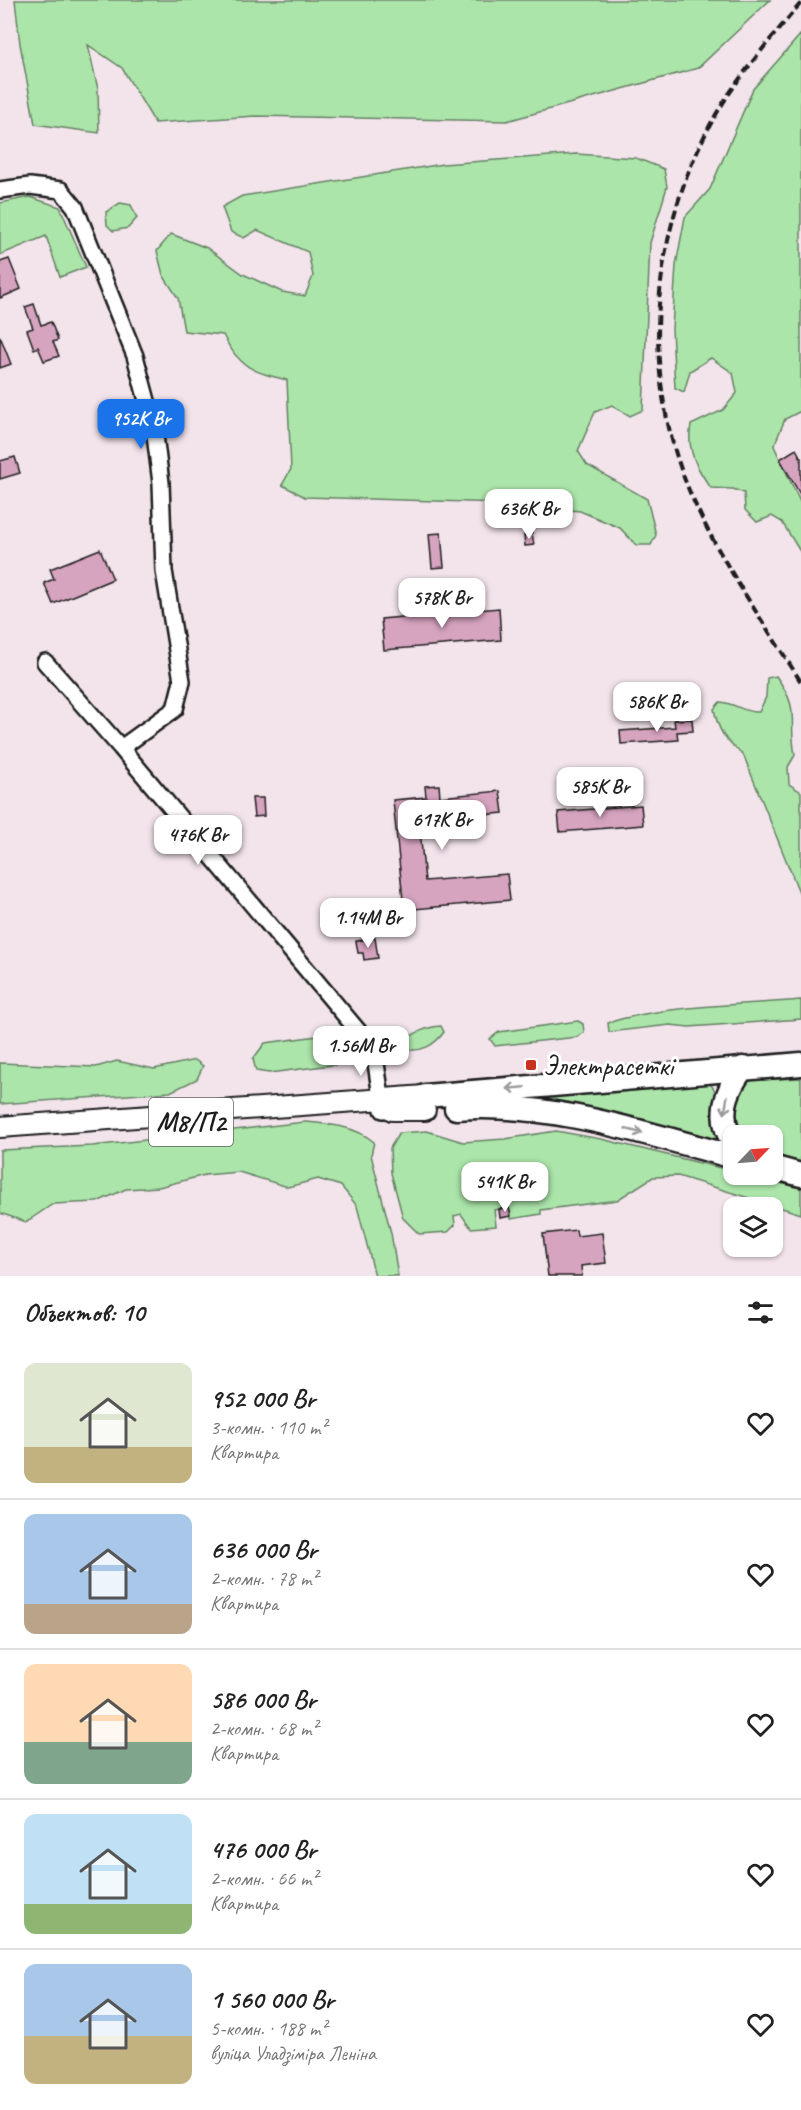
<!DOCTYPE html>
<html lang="ru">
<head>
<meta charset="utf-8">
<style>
	:root { --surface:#fff; --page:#f2f2f2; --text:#222; --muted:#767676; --line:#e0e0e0; --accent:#1a73e8 }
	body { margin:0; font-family:Caveat,sans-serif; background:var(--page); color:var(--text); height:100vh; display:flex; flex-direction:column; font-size:22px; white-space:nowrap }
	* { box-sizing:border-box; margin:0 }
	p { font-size:20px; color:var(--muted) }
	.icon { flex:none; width:33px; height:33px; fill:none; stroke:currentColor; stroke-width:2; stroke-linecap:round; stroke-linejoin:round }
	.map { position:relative; height:1276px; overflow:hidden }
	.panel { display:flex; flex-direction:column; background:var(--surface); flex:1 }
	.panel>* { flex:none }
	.needle { width:39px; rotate:65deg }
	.tools { position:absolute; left:723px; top:1125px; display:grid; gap:12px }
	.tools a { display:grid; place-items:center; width:60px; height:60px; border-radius:12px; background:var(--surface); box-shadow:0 2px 4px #0004; font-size:30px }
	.price { position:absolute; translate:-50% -51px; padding:0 14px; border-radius:12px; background:#fff; color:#222; font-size:20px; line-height:39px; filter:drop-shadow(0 2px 3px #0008) }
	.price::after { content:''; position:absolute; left:50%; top:36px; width:18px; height:14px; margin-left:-9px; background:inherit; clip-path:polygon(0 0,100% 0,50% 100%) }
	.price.on { background:var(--accent); color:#fff }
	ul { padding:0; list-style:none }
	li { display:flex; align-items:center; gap:18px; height:150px; padding:0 24px }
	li+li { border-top:2px solid var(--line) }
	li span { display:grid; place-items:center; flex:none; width:168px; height:120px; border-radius:12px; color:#555 }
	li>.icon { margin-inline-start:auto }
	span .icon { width:72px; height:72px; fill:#fffc; stroke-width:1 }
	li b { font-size:26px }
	h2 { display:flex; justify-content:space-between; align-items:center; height:72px; padding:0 24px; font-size:26px }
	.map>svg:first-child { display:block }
	.green { fill:#ace5aa; stroke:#648063; stroke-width:1.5 }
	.building { fill:#d7a4c0; stroke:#1c1c1c; stroke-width:1.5 }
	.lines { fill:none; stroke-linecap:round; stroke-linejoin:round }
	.minor-casing { stroke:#1c1c1c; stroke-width:20 }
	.major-casing { stroke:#1c1c1c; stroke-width:24 }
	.highway-casing { stroke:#1c1c1c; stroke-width:27 }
	.minor { stroke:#fff; stroke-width:15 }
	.major { stroke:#fff; stroke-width:20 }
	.highway { stroke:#fff; stroke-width:22 }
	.rail { stroke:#1c1c1c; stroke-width:4; stroke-dasharray:9 4.5; stroke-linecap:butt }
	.oneway { stroke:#999 }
	.poi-dot { fill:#c8321e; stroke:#fff; stroke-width:2 }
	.labels { text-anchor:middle; stroke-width:6; stroke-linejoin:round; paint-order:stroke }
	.shield { fill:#fff; stroke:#606060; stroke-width:1.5 }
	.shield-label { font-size:27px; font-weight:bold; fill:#1c1c1c }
	.poi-label { font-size:28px; fill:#1c1c1c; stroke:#fff; text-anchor:start }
</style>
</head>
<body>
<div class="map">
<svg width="801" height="1276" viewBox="0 0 801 1276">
	<rect width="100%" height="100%" fill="#f3e4ec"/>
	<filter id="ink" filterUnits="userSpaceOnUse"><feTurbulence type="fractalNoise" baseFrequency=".0167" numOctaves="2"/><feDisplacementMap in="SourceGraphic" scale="12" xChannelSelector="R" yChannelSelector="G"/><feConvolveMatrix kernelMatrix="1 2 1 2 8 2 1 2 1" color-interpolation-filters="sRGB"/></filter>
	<g filter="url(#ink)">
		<path class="green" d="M 15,0 L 770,0 L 698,68 L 507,121 L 255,116 L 155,123 L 122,68 L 88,45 L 98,89 L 99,133 L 35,124 L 20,44 Z
			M 801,34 L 801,411 L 785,419 L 774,446 L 801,504 L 801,553 L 782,522 L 772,516 L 757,522 L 745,510 L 744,493 L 733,489 L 711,488 C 697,469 686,449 691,425 L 723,410 L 737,393 L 733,373 L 711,358 L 690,371 L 684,392 L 675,388 L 672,329 L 676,265 L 685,217 L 710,189 L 753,89 Z
			M 576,154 L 636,158 L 664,169 L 667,187 L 650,243 L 643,410 L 630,416 L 612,405 L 595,412 L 578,451 L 587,465 L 647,499 L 656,535 L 651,545 L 636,545 L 620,528 L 580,511 L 501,503 L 305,497 L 282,485 L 291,469 L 287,380 C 254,372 239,368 223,335 L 184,331 L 178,298 L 163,275 L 157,251 L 171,234 L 207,248 L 243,274 L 282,292 L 305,296 L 313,276 L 308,252 L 257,230 L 244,238 L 231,232 L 222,207 L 242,196 L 443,164 Z
			M 30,197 L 60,207 L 86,267 L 60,277 L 46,236 L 0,255 L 0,203 Z
			M 120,203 L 131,205 L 137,218 L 128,228 L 113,231 L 107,225 L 106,212 Z
			M 776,676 C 801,711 788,717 795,755 L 788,767 L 789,784 L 801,792 L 801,897 L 743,754 C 725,742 718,730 714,709 L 720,702 C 735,703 744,713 759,712 L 766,697 L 767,678 Z
			M 801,1000 L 801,1019 L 689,1027 L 670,1025 L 609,1032 L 608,1023 C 660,1005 745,1005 801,1000 Z
			M 578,1021 L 583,1024 L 584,1032 L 578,1037 L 495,1046 L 490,1039 L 499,1032 Z
			M 441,1026 L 444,1032 C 435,1045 421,1053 405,1049 L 403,1041 C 415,1033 426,1027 441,1026 Z
			M 348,1032 L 363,1040 L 366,1051 L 356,1062 L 269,1073 L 256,1071 L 253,1059 L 265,1043 Z
			M 195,1060 L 203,1066 L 197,1079 L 170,1092 L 0,1104 L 0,1063 L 96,1067 L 117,1061 L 154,1069 Z
			M 801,1078 L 801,1166 L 773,1159 L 772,1136 L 736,1135 L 732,1127 L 736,1089 L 745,1082 L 755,1080 Z
			M 702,1081 C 705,1082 709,1083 711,1085 C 719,1092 722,1133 718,1142 L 501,1097 Z
			M 305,1122 C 329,1124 355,1126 374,1142 L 371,1155 L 391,1233 L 398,1276 L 375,1276 L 357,1206 L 341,1186 L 318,1179 L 288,1187 L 239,1172 L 205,1175 L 159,1187 L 126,1189 L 97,1202 L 53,1204 L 26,1222 L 0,1213 L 0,1150 L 92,1146 Z
			M 427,1131 L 463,1142 L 505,1139 L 556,1131 L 601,1139 L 733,1171 L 734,1174 L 748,1175 L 801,1188 L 801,1214 L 678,1176 L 653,1177 L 617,1200 L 541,1210 L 541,1214 L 511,1219 L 509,1208 L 494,1210 L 496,1226 L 471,1228 L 461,1214 L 454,1216 L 455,1225 L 448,1232 L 419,1234 L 403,1218 L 391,1173 L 390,1148 L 399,1133 Z"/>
		<path class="building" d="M 9,259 L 21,289 L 0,298 L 0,262 Z
			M 34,304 L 41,325 L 51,322 L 58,340 L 53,342 L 59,356 L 44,361 L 38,347 L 34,349 L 27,330 L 33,328 L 25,307 Z
			M 0,336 L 11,364 L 0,368 Z
			M 796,449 L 801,458 L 801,496 L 780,459 Z
			M 15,457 L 20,473 L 0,479 L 0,461 Z
			M 441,533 L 444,567 L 432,568 L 429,534 Z
			M 532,533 L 534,545 L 525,546 L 524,535 Z
			M 100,549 L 113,579 L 53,604 L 44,583 L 54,579 L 50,569 Z
			M 499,608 L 501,640 L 384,650 L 381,619 Z
			M 692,719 L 693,731 L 677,732 L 678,740 L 621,744 L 620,731 L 675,727 L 674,720 Z
			M 439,785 L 440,797 L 500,791 L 503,813 L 419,821 L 425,881 L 507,874 L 510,900 L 404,910 L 393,800 L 426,797 L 425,786 Z
			M 252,798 L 263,798 L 264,816 L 254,817 Z
			M 641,805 L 643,825 L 560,832 L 558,812 Z
			M 375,938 L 378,958 L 364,960 L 363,953 L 358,953 L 356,941 Z
			M 509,1208 L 511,1216 L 500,1218 L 499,1209 Z
			M 576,1230 L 577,1236 L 602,1233 L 606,1263 L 581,1266 L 582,1276 L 548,1276 L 543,1234 Z"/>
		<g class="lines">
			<defs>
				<path id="minor" d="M 0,190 L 30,186 L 61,190 L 75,207 L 135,356 L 154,427 L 161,483 L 164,571 L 182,681 L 175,709 L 121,748
					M 45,662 L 121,748 L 374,1050 L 383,1110"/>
				<path id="major" d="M 392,1110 L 425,1110
					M 0,1127 L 425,1096"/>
				<path id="highway" d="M 425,1096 L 801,1064
					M 456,1108 C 550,1101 643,1133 734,1157
					M 734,1143 C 716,1118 726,1090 743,1068
					M 772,1167 L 801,1175"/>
			</defs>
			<use href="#minor" class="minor-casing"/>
			<use href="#major" class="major-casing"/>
			<use href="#highway" class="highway-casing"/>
			<use href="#minor" class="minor"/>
			<use href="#major" class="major"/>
			<use href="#highway" class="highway"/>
			<path class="rail" d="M 801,3 C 768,42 733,82 709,127 C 650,240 640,376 691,495 C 720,561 763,621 801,682"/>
		</g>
		<defs><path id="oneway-shaft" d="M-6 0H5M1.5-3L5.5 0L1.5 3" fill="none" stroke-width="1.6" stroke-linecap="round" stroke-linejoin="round" transform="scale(1.5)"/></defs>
		<g class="oneway">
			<use href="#oneway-shaft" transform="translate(516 1088) rotate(175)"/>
			<use href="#oneway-shaft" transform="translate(726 1105) rotate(99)"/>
			<use href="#oneway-shaft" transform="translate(634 1131) rotate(14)"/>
		</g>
	</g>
	<rect class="poi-dot" x="525" y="1059" width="12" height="12" rx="3"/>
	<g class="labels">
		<rect class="shield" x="149" y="1098" width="84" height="48" rx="4.5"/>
		<g class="shield-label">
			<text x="191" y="1131">М8/П2</text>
		</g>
		<g class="poi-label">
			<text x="543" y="1075">Электрасеткі</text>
		</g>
	</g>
</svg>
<div class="tools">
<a><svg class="needle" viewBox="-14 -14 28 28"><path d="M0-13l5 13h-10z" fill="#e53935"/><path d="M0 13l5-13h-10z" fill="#767676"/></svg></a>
<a><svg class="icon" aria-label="layers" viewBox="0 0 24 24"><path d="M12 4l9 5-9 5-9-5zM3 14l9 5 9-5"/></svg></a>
</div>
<b class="price on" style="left:141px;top:450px">952K Br</b>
<b class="price" style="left:529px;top:540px">636K Br</b>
<b class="price" style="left:442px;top:629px">578K Br</b>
<b class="price" style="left:657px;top:733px">586K Br</b>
<b class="price" style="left:600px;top:818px">585K Br</b>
<b class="price" style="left:442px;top:851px">617K Br</b>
<b class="price" style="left:198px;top:866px">476K Br</b>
<b class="price" style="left:368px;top:949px">1.14M Br</b>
<b class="price" style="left:361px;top:1077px">1.56M Br</b>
<b class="price" style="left:505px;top:1213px">541K Br</b>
</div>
<section class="panel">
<h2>Объектов: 10<svg class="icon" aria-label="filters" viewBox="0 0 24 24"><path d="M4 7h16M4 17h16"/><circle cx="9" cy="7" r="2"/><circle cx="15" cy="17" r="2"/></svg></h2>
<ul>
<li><span style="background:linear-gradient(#dfe7d0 70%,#c2b280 0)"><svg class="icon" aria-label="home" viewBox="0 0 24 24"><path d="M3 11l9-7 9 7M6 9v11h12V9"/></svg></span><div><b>952 000 Br</b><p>3-комн. · 110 m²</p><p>Квартира</p></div><svg class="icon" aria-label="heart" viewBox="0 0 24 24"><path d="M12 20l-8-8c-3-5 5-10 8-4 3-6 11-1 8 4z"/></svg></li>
<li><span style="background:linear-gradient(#a9c7e8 75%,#b9a48a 0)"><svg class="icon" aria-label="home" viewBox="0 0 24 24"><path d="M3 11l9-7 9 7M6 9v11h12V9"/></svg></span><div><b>636 000 Br</b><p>2-комн. · 78 m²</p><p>Квартира</p></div><svg class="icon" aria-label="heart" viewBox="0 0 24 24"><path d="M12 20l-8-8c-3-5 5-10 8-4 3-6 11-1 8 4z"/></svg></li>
<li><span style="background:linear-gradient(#ffd9b3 65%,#7fa58c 0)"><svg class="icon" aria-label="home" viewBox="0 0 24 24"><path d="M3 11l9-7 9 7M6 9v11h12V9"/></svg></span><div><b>586 000 Br</b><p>2-комн. · 68 m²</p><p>Квартира</p></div><svg class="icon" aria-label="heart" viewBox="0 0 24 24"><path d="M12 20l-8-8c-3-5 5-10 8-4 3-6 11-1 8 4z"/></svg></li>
<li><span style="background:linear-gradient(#bfe0f5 75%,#8fb573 0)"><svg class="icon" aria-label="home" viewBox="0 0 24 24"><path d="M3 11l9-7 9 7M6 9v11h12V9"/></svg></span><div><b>476 000 Br</b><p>2-комн. · 66 m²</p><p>Квартира</p></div><svg class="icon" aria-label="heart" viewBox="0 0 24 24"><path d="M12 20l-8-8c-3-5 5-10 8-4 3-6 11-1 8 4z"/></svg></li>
<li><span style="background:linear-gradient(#a9c7e8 60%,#c2b280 0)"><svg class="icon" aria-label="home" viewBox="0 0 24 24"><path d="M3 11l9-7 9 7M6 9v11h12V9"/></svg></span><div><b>1 560 000 Br</b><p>5-комн. · 188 m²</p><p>вуліца Уладзіміра Леніна</p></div><svg class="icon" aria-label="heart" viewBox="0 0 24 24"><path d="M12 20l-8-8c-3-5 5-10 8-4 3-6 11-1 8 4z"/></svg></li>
</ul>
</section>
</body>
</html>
